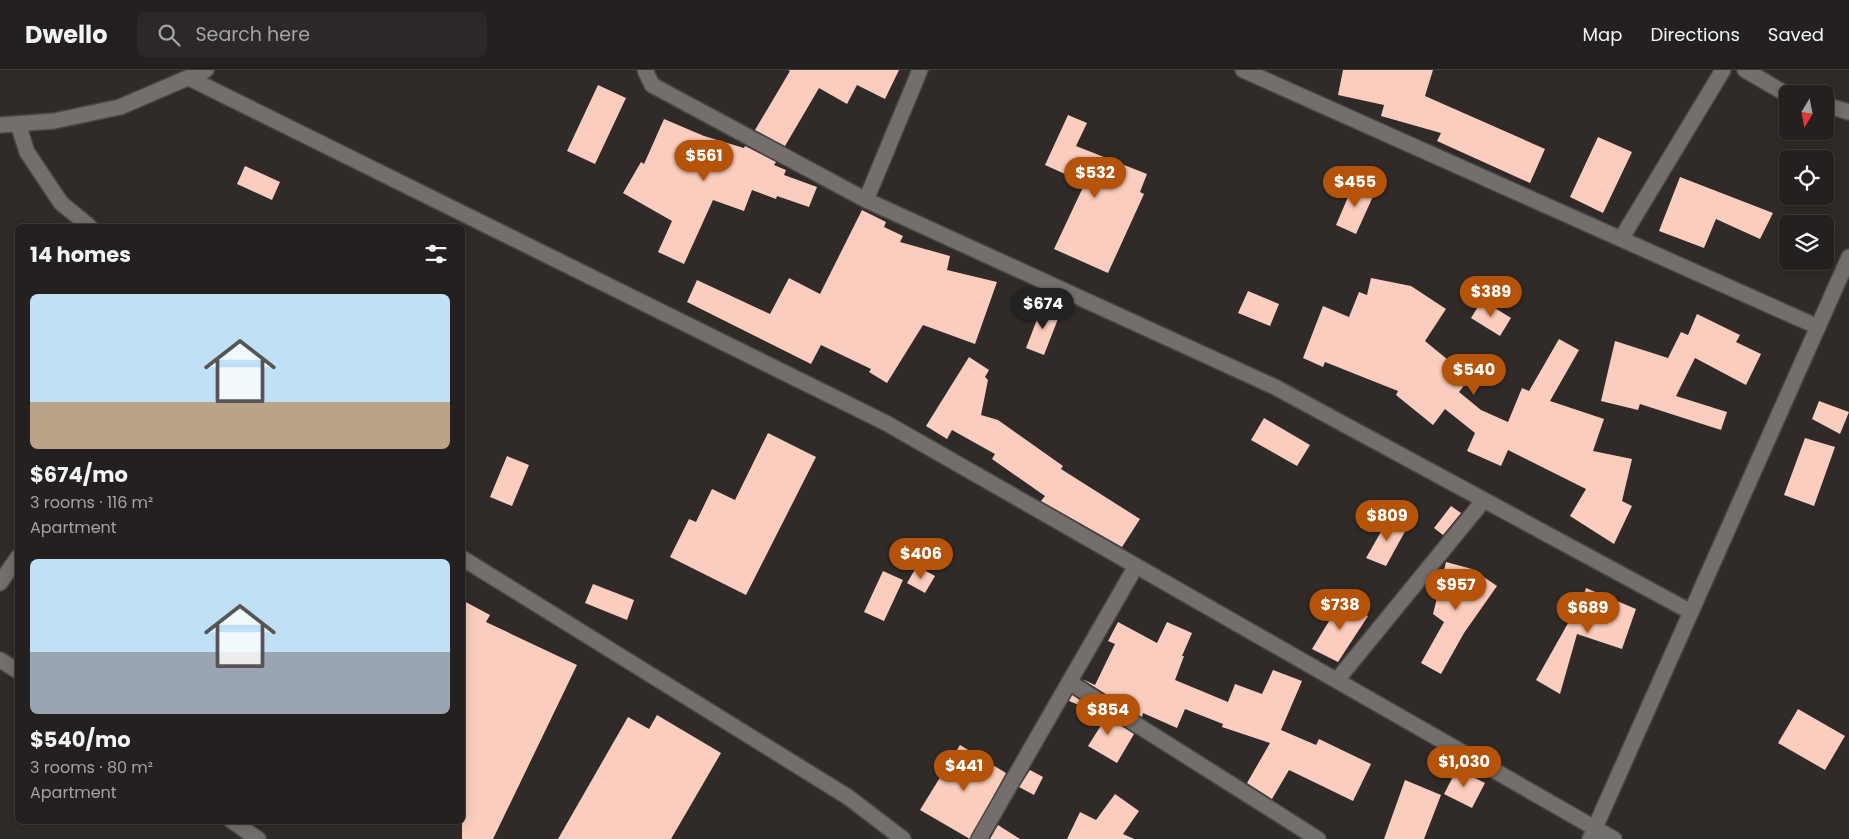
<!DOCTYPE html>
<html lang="en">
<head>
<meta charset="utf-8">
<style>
	:root { --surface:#24201f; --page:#2c2828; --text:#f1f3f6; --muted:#a3a3a4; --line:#413e3d; --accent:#b45309 }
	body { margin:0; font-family:Poppins,sans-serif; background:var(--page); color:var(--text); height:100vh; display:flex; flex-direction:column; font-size:19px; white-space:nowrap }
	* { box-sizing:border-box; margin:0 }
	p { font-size:16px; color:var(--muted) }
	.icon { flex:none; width:28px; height:28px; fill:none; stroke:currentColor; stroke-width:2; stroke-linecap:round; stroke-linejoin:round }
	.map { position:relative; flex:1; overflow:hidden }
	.drawer { position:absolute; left:15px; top:154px; width:450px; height:600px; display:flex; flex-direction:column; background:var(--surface); border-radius:8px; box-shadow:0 2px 12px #0003,0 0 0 1px var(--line) }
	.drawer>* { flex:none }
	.needle { width:32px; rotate:190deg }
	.controls { position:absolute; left:1779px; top:15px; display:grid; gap:10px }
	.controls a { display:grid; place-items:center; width:55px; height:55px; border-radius:8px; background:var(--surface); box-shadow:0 2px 12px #0003,0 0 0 1px var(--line); font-size:25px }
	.price { position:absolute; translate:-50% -42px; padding:0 11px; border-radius:18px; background:var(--accent); color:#fff; font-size:16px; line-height:32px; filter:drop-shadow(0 1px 2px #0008) }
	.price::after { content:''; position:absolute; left:50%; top:30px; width:15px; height:11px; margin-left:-8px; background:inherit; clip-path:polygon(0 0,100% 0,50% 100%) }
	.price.active { background:#222; color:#fff }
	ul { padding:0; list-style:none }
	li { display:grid; align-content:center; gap:10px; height:265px; padding:0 15px }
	li span { display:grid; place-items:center; height:155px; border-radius:8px; color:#555 }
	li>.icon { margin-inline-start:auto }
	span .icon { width:90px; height:90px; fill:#fffc; stroke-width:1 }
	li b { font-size:21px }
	h2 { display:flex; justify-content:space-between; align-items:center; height:60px; padding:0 15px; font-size:21px }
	header { display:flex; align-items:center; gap:30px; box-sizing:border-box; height:70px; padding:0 25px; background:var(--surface); border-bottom:1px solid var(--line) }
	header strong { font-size:24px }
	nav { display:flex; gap:28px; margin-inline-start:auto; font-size:18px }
	.search { width:350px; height:45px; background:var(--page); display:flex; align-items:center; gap:12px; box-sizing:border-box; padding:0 18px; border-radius:8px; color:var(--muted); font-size:19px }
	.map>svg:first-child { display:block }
	.building { fill:#facdbe }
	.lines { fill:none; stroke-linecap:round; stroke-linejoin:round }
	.minor-casing { stroke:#4b4746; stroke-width:18 }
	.tertiary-casing { stroke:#4b4746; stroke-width:18 }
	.minor { stroke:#746f6d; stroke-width:15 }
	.tertiary { stroke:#746f6d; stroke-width:15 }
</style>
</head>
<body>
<header>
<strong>Dwello</strong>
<div class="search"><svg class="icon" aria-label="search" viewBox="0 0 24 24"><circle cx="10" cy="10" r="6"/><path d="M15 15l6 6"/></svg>Search here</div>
<nav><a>Map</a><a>Directions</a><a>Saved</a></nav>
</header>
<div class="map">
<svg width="1849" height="769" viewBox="0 0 1849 769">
	<rect width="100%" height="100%" fill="#302b29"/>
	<path class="building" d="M 788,0 L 899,0 L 885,29 L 857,15 L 847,34 L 819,18 L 785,76 L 755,60 L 790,1 Z
		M 1343,0 L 1433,0 L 1425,26 L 1545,79 L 1530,113 L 1437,71 L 1441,63 L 1381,46 L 1384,35 L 1338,25 Z
		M 598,15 L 626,28 L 595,94 L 567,81 Z
		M 1068,45 L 1087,53 L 1076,76 L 1147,104 L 1140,122 L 1144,124 L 1108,203 L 1054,179 L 1085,113 L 1045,95 Z
		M 664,49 L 704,66 L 744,78 L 745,76 L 776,92 L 774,95 L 786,100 L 784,105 L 817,117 L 809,137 L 777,126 L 776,129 L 752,120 L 744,141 L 713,130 L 684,194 L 658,182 L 672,151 L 623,123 L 641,92 L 644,94 Z
		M 1598,67 L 1632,82 L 1603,143 L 1570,127 Z
		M 245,96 L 280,112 L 272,130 L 237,114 Z
		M 1680,107 L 1773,143 L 1760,169 L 1716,149 L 1704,178 L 1659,161 Z
		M 1354,113 L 1375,122 L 1356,164 L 1336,155 Z
		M 862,140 L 886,152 L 884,157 L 903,166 L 900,172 L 950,186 L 947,200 L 997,212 L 975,274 L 923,255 L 887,313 L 869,302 L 871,299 L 821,275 L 811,294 L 687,232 L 697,210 L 770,244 L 789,208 L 820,224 Z
		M 1371,208 L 1411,216 L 1446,239 L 1425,271 L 1470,308 L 1459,322 L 1481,340 L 1508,352 L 1522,318 L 1529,321 L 1559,269 L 1579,280 L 1550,331 L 1604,349 L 1593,381 L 1632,389 L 1622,431 L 1632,436 L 1614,474 L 1570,446 L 1586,419 L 1508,380 L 1501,396 L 1467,381 L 1475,363 L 1445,339 L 1433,355 L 1396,325 L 1398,321 L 1325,292 L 1323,297 L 1303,288 L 1323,236 L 1349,247 L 1359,222 L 1367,225 Z
		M 1248,221 L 1279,234 L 1270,256 L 1238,243 Z
		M 1482,230 L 1511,248 L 1500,266 L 1471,248 Z
		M 1043,234 L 1061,241 L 1044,285 L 1026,278 Z
		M 1697,244 L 1740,265 L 1736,272 L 1761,284 L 1746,315 L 1695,288 L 1676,326 L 1727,342 L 1721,360 L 1640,334 L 1638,340 L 1601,331 L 1615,271 L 1668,288 L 1681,262 L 1688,265 Z
		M 969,287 L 989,300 L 985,307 L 988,310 L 981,345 L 998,350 L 1063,396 L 1061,399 L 1140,449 L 1122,477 L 1041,431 L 1045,426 L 992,389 L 995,384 L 952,360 L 947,369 L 926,356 Z
		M 1819,331 L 1849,342 L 1840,364 L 1812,349 Z
		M 1264,348 L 1310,375 L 1297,396 L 1251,370 Z
		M 768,363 L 816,387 L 746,525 L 670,487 L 689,449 L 696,452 L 712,419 L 735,430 Z
		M 1805,368 L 1835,377 L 1814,436 L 1784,425 Z
		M 507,386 L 529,395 L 512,436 L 490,427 Z
		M 1451,436 L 1461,443 L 1443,465 L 1434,458 Z
		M 1390,446 L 1408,456 L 1386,496 L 1366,488 Z
		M 1446,492 L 1472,499 L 1497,516 L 1464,563 L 1441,604 L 1421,593 L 1444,552 L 1433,544 Z
		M 917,496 L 935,506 L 925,523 L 907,513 Z
		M 883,501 L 903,510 L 884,551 L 864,542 Z
		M 593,514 L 634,530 L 627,550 L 585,533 Z
		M 1586,518 L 1636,539 L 1622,579 L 1577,564 L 1560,624 L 1536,610 L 1576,539 L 1579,540 Z
		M 462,530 L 490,545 L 486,552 L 577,595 L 493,769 L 462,769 Z
		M 1342,530 L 1368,546 L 1338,592 L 1312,579 Z
		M 1118,552 L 1157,573 L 1167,552 L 1192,563 L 1182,586 L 1184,586 L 1175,610 L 1228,632 L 1235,614 L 1262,624 L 1273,600 L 1302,611 L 1281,660 L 1316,675 L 1319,669 L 1371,694 L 1353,731 L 1289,700 L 1272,729 L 1247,713 L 1270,673 L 1222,657 L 1223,654 L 1185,639 L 1177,658 L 1143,643 L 1142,647 L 1082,609 L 1095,615 L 1115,574 L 1108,571 Z
		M 1072,625 L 1134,664 L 1117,693 L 1088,676 L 1105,649 L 1098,646 L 1099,643 L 1069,631 Z
		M 1798,639 L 1845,666 L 1825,700 L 1778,673 Z
		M 657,645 L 721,683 L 671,769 L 558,769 L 628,647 L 649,659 Z
		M 960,675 L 1006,703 L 970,769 L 920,740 Z
		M 1457,699 L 1485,713 L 1472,738 L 1444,724 Z
		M 1030,700 L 1043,707 L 1034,725 L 1019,717 Z
		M 1405,710 L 1441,725 L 1424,769 L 1384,769 Z
		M 1115,724 L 1139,741 L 1123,764 L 1134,769 L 1067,769 L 1080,742 L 1096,750 Z
		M 998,755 L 1020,769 L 990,769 Z"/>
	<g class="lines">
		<defs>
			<path id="minor" d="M 645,0 L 652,15 L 866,130 L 1275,317 L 1691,542
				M 1243,0 L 1818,257
				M 1745,0 L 1788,25
				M 189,8 L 886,353 L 1614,769
				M 1825,35 L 1849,42
				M 18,54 L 27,82 L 61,133 L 89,156
				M 0,55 L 54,51 L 120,37 L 206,0
				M 866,130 L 920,0
				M 1621,169 L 1723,0
				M 462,488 L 848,727 L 903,769
				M 0,513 L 18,487
				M 0,590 L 18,601
				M 1337,610 L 1484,430
				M 1069,612 L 1318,769
				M 232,751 L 258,769
				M 979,769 L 1136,496"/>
			<path id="tertiary" d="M 1590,769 L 1849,187"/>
		</defs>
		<use href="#minor" class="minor-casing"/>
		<use href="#tertiary" class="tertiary-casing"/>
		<use href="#minor" class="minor"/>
		<use href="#tertiary" class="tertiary"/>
	</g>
</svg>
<div class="controls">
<a><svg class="needle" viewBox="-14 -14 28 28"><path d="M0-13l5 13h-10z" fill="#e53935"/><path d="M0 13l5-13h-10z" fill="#a3a3a4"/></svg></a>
<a><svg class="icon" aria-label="locate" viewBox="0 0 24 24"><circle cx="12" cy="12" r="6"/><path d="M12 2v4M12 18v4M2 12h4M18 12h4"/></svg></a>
<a><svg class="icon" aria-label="layers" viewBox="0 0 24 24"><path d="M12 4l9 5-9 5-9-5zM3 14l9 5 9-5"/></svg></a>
</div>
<b class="price" style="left:704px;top:112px">$561</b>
<b class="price" style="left:1095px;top:129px">$532</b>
<b class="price" style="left:1355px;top:138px">$455</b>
<b class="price" style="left:1491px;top:248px">$389</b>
<b class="price active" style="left:1043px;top:260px">$674</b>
<b class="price" style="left:1474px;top:326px">$540</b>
<b class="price" style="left:1387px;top:472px">$809</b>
<b class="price" style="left:921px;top:510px">$406</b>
<b class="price" style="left:1456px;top:541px">$957</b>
<b class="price" style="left:1340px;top:561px">$738</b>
<b class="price" style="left:1588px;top:564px">$689</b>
<b class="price" style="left:1108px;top:666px">$854</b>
<b class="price" style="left:1464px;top:718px">$1,030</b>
<b class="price" style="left:964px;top:722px">$441</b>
<section class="drawer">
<h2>14 homes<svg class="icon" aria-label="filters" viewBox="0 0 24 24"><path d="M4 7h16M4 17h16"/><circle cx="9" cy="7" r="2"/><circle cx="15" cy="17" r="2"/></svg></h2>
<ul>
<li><span style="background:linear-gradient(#bfe0f5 70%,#b9a48a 0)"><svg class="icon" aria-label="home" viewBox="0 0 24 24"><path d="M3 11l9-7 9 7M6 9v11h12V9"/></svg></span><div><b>$674/mo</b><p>3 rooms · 116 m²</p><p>Apartment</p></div></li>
<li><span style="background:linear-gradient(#bfe0f5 60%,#9aa5b1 0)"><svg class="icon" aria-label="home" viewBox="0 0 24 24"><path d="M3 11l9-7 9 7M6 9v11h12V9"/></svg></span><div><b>$540/mo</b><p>3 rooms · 80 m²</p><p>Apartment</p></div></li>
</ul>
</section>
</div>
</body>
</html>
